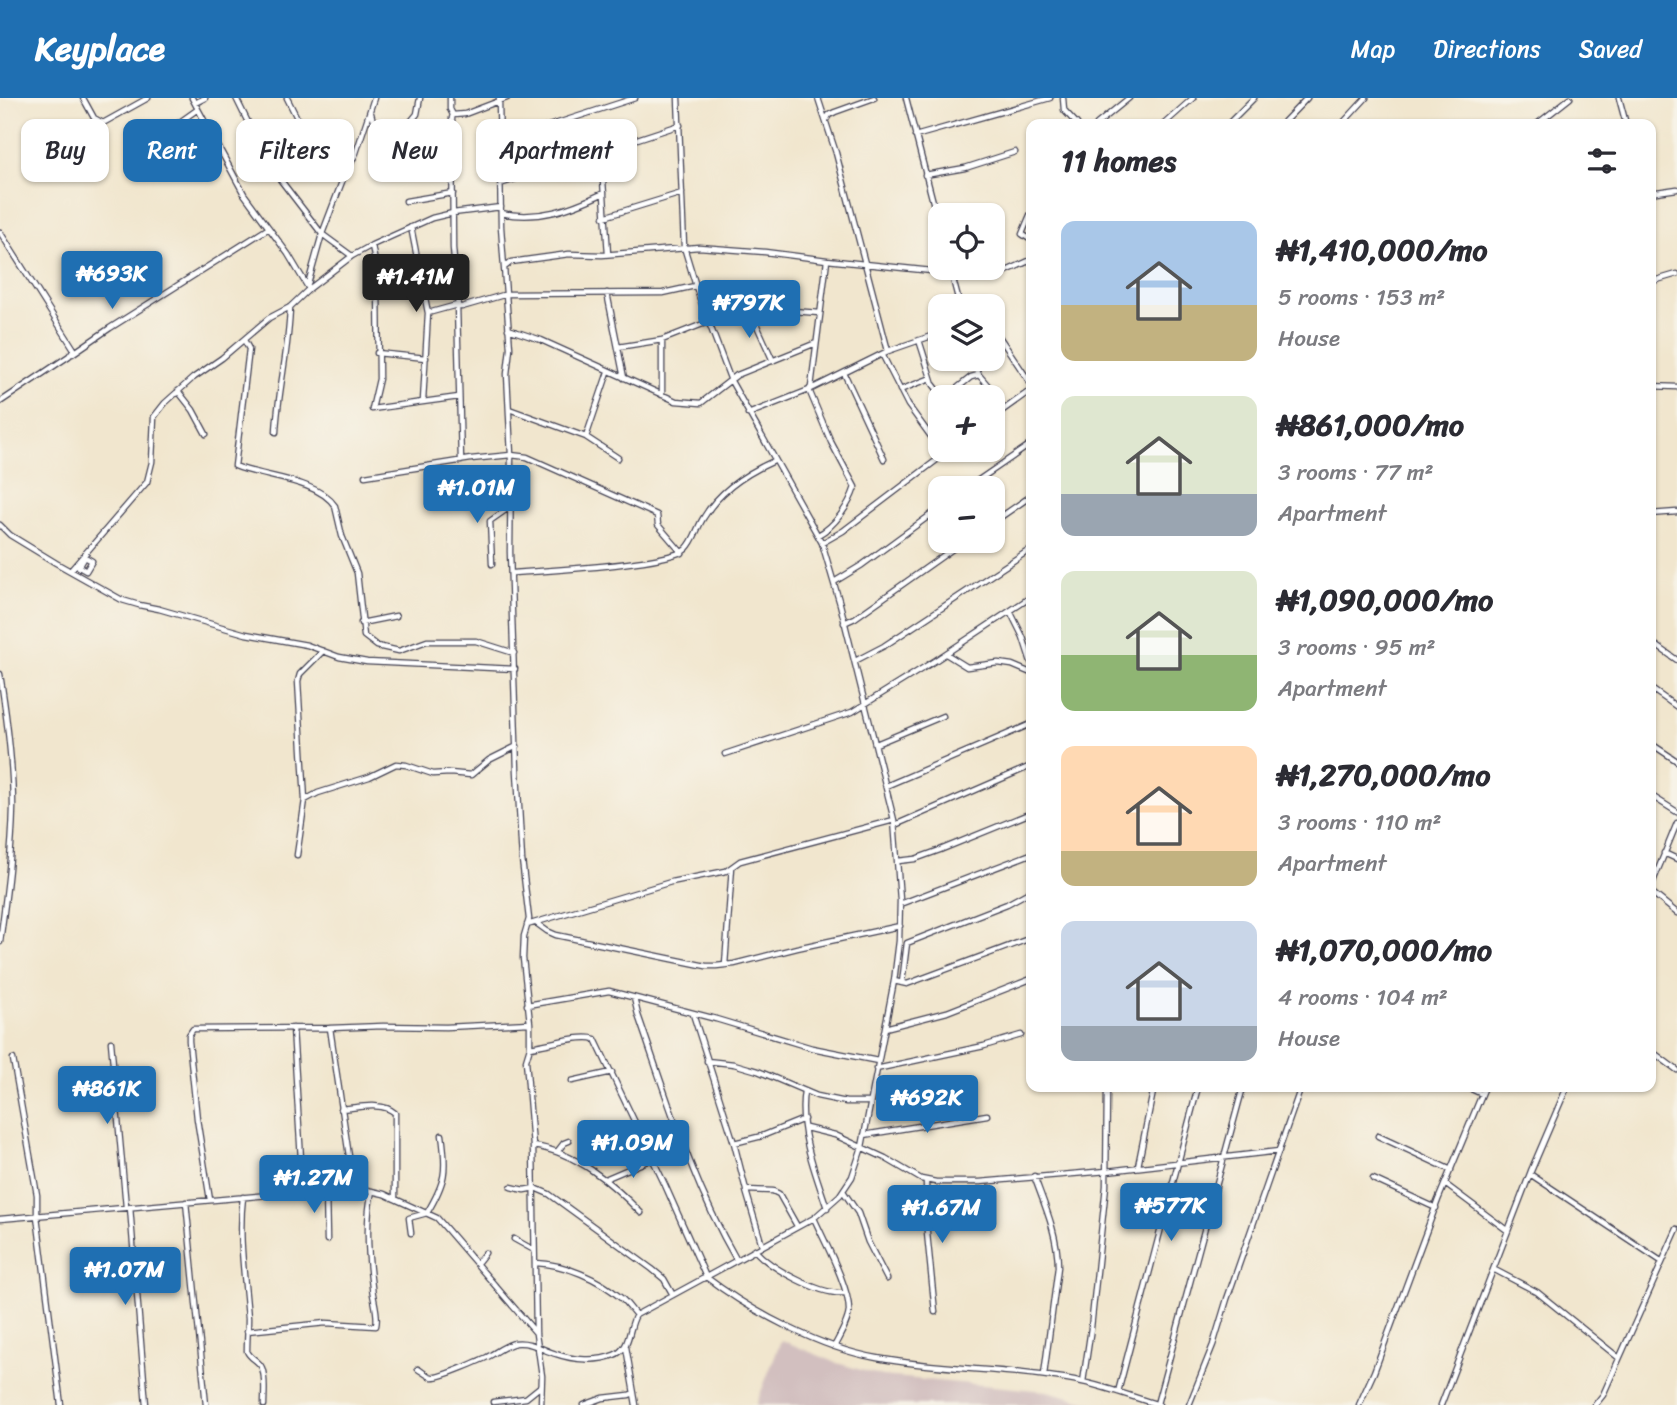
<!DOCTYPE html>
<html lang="en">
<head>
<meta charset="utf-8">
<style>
	:root { --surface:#fff; --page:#f2f2f3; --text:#2b2b33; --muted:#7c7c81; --accent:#1f6fb2 }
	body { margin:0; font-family:Sriracha,sans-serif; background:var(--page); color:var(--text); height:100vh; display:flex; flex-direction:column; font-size:26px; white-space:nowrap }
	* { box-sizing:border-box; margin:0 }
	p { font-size:23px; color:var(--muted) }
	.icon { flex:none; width:38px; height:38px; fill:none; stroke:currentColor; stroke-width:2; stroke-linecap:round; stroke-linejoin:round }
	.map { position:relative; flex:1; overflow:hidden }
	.details { position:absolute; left:1026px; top:21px; width:630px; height:973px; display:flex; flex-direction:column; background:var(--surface); border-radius:14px; box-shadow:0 2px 5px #0004 }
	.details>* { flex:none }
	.banner { position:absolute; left:21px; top:21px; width:665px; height:63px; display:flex; gap:14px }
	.buttons { position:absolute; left:928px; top:105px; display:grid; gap:14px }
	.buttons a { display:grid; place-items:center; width:77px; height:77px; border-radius:14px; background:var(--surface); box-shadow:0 2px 5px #0004; font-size:35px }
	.price { position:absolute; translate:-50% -60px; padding:0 16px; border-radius:7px; background:var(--accent); color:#fff; font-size:23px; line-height:46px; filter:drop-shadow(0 2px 4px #0008) }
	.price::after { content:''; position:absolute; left:50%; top:42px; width:21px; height:16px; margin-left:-10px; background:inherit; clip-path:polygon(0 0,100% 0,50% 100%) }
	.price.selected { background:#222; color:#fff }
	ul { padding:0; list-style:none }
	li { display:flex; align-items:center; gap:21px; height:175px; padding:0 35px }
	li span { display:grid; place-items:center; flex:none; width:196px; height:140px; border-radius:14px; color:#555 }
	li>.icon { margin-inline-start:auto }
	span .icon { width:84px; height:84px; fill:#fffc; stroke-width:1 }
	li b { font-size:30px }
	h2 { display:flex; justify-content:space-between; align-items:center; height:84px; padding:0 35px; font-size:30px }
	.pill { padding:0 24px; border-radius:14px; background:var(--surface); box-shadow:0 2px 5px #0004; font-size:24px; line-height:63px }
	.pill.selected { background:var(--accent); color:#fff }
	header { display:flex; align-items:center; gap:42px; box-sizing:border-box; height:98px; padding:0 35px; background:var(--accent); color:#fff }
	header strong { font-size:33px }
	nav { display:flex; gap:38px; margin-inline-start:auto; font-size:24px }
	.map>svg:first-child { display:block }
	.industrial { fill:#d2bfbf }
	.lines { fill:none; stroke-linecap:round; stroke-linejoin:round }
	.minor-casing { stroke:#413f51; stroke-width:7 }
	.minor { stroke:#fff; stroke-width:4.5 }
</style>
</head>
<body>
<header>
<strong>Keyplace</strong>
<nav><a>Map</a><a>Directions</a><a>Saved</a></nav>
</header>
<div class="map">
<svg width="1677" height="1307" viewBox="0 0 1677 1307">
	<rect width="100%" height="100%" fill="#f7f3e8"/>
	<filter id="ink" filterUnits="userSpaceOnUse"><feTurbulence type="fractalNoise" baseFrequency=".0143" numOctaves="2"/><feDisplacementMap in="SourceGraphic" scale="14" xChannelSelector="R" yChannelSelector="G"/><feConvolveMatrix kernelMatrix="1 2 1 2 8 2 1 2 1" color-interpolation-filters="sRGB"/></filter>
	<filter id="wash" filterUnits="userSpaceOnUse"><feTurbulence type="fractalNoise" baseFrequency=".00686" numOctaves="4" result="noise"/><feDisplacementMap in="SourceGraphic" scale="28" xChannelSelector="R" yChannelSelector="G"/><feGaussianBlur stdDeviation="1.57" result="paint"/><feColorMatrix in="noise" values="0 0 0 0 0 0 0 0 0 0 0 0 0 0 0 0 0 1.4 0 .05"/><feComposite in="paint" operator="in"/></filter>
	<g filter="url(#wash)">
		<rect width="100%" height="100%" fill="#f1e6ce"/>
		<path class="industrial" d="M 781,1242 L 837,1265 L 882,1278 L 1047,1293 L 1099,1307 L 756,1307 Z"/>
	</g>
	<g filter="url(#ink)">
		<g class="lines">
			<defs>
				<path id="minor" d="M 83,0 L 94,20 L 103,25 L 148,0
					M 192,0 L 244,96 L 288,156 L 309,191
					M 236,0 L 269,67 L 322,136 L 352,158
					M 287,0 L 299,24
					M 450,0 L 450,11 L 453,17
					M 499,0 L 501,129 L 510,250 L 507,276 L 511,357 L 510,454 L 517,673 L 522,762 L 529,821 L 524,838 L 523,860 L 530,925 L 530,949 L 526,962 L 533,1048 L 536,1236 L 542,1278 L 541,1307
					M 507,0 L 465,16 L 453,17 L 452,20 L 453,150 L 458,209 L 462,209 L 507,196 L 663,195 L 695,188
					M 678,0 L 684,149 L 699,198 L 731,283 L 822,445 L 840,506 L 894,722 L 900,802 L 899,843 L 894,883 L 862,1049 L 852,1079 L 840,1097 L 814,1120 L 706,1179 C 752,1214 820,1250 877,1260 C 940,1272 1005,1270 1068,1281 C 1099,1286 1129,1298 1159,1307
					M 818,0 L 836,55 L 888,253
					M 906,0 L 940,131
					M 1063,0 L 1064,12 L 1077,26
					M 1619,0 L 1626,26
					M 195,5 L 205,0
					M 371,15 L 374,27 L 399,38 L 417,16 L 420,0
					M 826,22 L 829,17 L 835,14 L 874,0
					M 1097,26 L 1129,0
					M 1164,26 L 1193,0
					M 1228,26 L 1254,0
					M 1282,26 L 1307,0
					M 1342,26 L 1366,0
					M 1537,26 L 1570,0
					M 401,38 L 399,53 L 452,74
					M 915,38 L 1050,0
					M 499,40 L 524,36 L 635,0
					M 601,53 L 608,156
					M 132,58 L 198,11
					M 925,77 L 965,70 L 1015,54
					M 500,86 L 680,27
					M 1650,95 L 1677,91
					M 406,103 L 453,95
					M 501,115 C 539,123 570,111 604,95
					M 1030,117 L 1022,136 L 1031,142
					M 604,119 L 682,95
					M 411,129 L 428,215 L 423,303
					M 0,134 L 74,251 L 69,258 L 0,304
					M 372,147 L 378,182 L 379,281 L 372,311 L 459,299
					M 827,162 L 989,179 L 1002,175 L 1031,162
					M 506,168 L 511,164 L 569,156 L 602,157 L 699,149 L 765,154 L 827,162 L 811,289 L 809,292 L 748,316
					M 950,170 L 960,208
					M 1650,184 L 1677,176
					M 308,186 L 322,136 L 343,81 L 356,55 L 374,0
					M 607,195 L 624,280
					M 749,210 L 773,263
					M 428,215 L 457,207 L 461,363
					M 706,217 L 749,210 L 820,215
					M 992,228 L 1031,286
					M 508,231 L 541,242 L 676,303 L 701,305 L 737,277 L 816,245
					M 244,242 L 249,251 L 235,368 C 264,380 317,381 335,408 L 342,438 L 357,475 L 364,538 L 377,548 L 399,553 L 427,543 L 476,543 L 514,555
					M 919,242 L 933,286 L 943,299
					M 618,249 L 662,242 L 708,224
					M 377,255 L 426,260
					M 72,256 L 110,230 L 269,130
					M 882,256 L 908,307 L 940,351
					M 972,261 L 979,277
					M 844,275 L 884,361
					M 1650,288 L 1677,289
					M 900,292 L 931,280
					M 178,293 L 193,312 L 206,336
					M 662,297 L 662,242
					M 946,299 L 971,279 L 979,277 L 990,290 L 1001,314
					M 509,311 L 586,339 L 618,360
					M 992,320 L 1031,292
					M 276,334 C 278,292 289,252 290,209
					M 586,339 L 608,274
					M 365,378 L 471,361 L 511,357 L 527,359 L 657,417 L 658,427 L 682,455
					M 967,390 L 1031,346
					M 1650,416 L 1677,414
					M 992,425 L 1031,398
					M 0,427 L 10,437 L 56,465 L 122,502 L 139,507 L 159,511 L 246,536 L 307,547 L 339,559 L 367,564 L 515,571
					M 818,437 C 835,428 849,408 855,389 L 831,344 L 809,292 L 888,253 L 940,235
					M 822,445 L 843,433 L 950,352
					M 85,459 L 92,463 L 86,473 L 79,469 Z
					M 492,466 L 490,423 L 510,409
					M 71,472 L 147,384 L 152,364 L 154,319 L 165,305 L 193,280 L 222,260 L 269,220 L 290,209 L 309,191 L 352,158 L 372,147 L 432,120 L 453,115 L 501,109
					M 512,475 C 540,473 671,466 686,451 C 695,442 697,429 704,419 C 720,392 747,375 774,363
					M 834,484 L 862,467 L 940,410
					M 1010,513 L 1023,539 L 1031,564
					M 361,525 L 396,518
					M 844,525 L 855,520 L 964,443
					M 1650,543 L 1677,562
					M 946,556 L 967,569 L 998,565 L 1012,567 L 1031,575
					M 855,563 L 884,548 L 1031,451
					M 0,576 C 7,620 13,665 13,710 C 12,755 6,799 0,844
					M 1650,590 L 1677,609
					M 1650,645 L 1677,663
					M 876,646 L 943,618
					M 725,656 L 852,614 L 936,562 L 1031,499
					M 886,688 L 1031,626
					M 1650,697 L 1677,714
					M 305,702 L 318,695 L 369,679 L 396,666 L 406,667 L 433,676 L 450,675 L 471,677 L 489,662 L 517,648
					M 895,727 L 1031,668
					M 1664,755 L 1677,761
					M 297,757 L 305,702 L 298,583 L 300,576 L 323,553
					M 898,763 L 915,761 L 940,752 L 1031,715
					M 1650,791 L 1677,725
					M 1650,793 L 1677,815
					M 900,806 L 1031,756
					M 536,825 L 547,833 L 556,837 L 706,868 L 716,868 L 734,866 L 797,850 L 900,828
					M 527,827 L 671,784 L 726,773 L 740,763 L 894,722
					M 725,867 L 732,769
					M 894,883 L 907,886 L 1031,840
					M 902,885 L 907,845 L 1007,806 L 1031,793
					M 634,900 L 638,917 C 667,1000 692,1085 736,1161
					M 527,907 L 609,893 L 716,921 L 812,950 L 878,963
					M 693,916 L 734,1045 L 746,1092 L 773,1093 L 779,1096 L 797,1128
					M 293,930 L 303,1094
					M 330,930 L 354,1092
					M 885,930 L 947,914 L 1031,881
					M 111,944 L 126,1109
					M 1650,952 L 1677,972
					M 13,961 L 37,1097 L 37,1118 L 61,1307
					M 707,963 L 734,966 L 758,973 L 817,998 L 846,1004 L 870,1004
					M 876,971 L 984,948 L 1021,937
					M 572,983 L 612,974
					M 1467,989 L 1482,996
					M 804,993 C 798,1032 815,1074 827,1110
					M 341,1011 C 356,1010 383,1003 395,1015 L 395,1101
					M 806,1030 L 835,1037 L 885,1060 L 921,1081 L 936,1084 L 980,1084 L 1107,1073 L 1279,1053
					M 864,1037 L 987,1017
					M 1378,1038 L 1451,1072
					M 734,1045 L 762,1038 L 804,1021
					M 533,1048 C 576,1054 612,1085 641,1115
					M 557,1054 L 564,1045 L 569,1043
					M 1138,1068 L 1154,989
					M 1530,1076 L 1661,1163
					M 1034,1078 C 1045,1108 1058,1137 1058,1169 L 1044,1277
					M 605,1081 L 652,1061
					M 1373,1081 L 1436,1110
					M 926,1083 L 927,1135 L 935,1214
					M 1445,1086 L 1508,1133
					M 511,1089 L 524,1092 L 535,1090 L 549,1096 L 652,1171 L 664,1181 L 673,1197
					M 326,1092 L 327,1142
					M 746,1093 L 762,1147
					M 843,1093 L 858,1115 L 868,1144 L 887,1181
					M 243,1099 C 238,1139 245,1180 248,1220 C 248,1231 247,1242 247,1253 C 250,1261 259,1262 262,1270 C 266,1280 264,1296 264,1307
					M 210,1102 L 197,1021 L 189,943 L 189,937 L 193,931 L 330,930 L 383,928 L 446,929 L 529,925
					M 186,1104 L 206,1307
					M 130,1109 L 146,1307
					M 814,1120 C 824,1143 849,1188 849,1212 C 849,1223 840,1237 835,1247
					M 0,1121 L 303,1094 L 367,1092 L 384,1096 L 437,1120 L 536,1235
					M 411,1135 L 409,1120 L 427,1115 C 446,1083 447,1073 442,1037
					M 514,1141 L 534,1152
					M 754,1151 C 769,1170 820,1197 844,1195
					M 477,1165 L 485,1155
					M 536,1165 C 565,1166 599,1181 621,1200 C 627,1205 631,1212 636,1217
					M 1495,1172 L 1537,1194 L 1619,1260
					M 247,1233 L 326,1225 L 376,1228 C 379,1216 373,1202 372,1189 C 368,1159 365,1123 372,1093
					M 626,1249 L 636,1307
					M 418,1271 C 423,1274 427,1278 432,1279 C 438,1281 484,1261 491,1257 C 499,1252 506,1247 515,1245 C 531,1243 542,1252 556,1256 C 573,1262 597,1264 614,1257 C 631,1251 628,1230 636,1217 L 706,1179 L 665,1087 L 595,941 C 583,936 546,947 530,949
					M 1083,1284 L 1091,1230 L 1106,1088 L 1107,989
					M 1118,1294 L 1198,989
					M 493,1304 L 526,1300 L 541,1288
					M 1157,1306 L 1243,989
					M 584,1307 L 603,1300 L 629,1297 L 634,1295
					M 1189,1307 L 1213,1247 L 1227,1201 L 1301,989
					M 1359,1307 L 1374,1274 L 1438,1102 L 1485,989
					M 1441,1307 L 1531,1073 L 1567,989
					M 1595,1307 L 1603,1297 L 1677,1131"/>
			</defs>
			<use href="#minor" class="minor-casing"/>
			<use href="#minor" class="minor"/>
		</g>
	</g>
</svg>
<div class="buttons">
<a><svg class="icon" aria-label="locate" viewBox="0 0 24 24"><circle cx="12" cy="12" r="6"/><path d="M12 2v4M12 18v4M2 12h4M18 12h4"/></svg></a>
<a><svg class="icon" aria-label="layers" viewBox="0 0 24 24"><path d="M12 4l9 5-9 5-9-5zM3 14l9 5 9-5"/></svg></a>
<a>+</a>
<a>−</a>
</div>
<b class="price" style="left:112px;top:213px">₦693K</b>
<b class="price selected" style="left:416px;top:216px">₦1.41M</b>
<b class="price" style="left:749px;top:242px">₦797K</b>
<b class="price" style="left:477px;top:427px">₦1.01M</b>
<b class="price" style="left:107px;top:1028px">₦861K</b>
<b class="price" style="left:927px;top:1037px">₦692K</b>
<b class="price" style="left:633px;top:1082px">₦1.09M</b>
<b class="price" style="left:314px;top:1117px">₦1.27M</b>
<b class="price" style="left:1171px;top:1145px">₦577K</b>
<b class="price" style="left:942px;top:1147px">₦1.67M</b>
<b class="price" style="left:125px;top:1209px">₦1.07M</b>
<div class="banner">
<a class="pill">Buy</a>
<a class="pill selected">Rent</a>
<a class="pill">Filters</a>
<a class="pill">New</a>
<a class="pill">Apartment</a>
</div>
<section class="details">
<h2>11 homes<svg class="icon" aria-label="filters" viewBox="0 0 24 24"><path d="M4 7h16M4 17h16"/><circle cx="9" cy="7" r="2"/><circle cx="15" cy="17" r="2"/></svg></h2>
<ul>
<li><span style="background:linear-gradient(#a9c7e8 60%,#c2b280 0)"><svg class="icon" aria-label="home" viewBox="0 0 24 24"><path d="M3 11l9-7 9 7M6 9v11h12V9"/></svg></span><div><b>₦1,410,000/mo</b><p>5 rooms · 153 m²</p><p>House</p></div></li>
<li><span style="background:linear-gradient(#dfe7d0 70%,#9aa5b1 0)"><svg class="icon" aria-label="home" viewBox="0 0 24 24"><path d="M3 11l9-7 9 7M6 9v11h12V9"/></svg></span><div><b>₦861,000/mo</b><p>3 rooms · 77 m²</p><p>Apartment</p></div></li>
<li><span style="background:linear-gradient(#dfe7d0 60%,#8fb573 0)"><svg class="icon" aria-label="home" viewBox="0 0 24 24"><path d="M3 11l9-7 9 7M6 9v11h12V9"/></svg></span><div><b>₦1,090,000/mo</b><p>3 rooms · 95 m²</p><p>Apartment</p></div></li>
<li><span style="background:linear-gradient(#ffd9b3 75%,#c2b280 0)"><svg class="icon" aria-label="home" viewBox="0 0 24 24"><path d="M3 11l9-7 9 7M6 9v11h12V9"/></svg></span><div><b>₦1,270,000/mo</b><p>3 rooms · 110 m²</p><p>Apartment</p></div></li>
<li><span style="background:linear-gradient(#c9d6e8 75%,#9aa5b1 0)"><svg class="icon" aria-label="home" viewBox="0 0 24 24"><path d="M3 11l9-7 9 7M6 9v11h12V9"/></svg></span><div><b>₦1,070,000/mo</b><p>4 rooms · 104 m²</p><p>House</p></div></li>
</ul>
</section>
</div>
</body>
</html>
